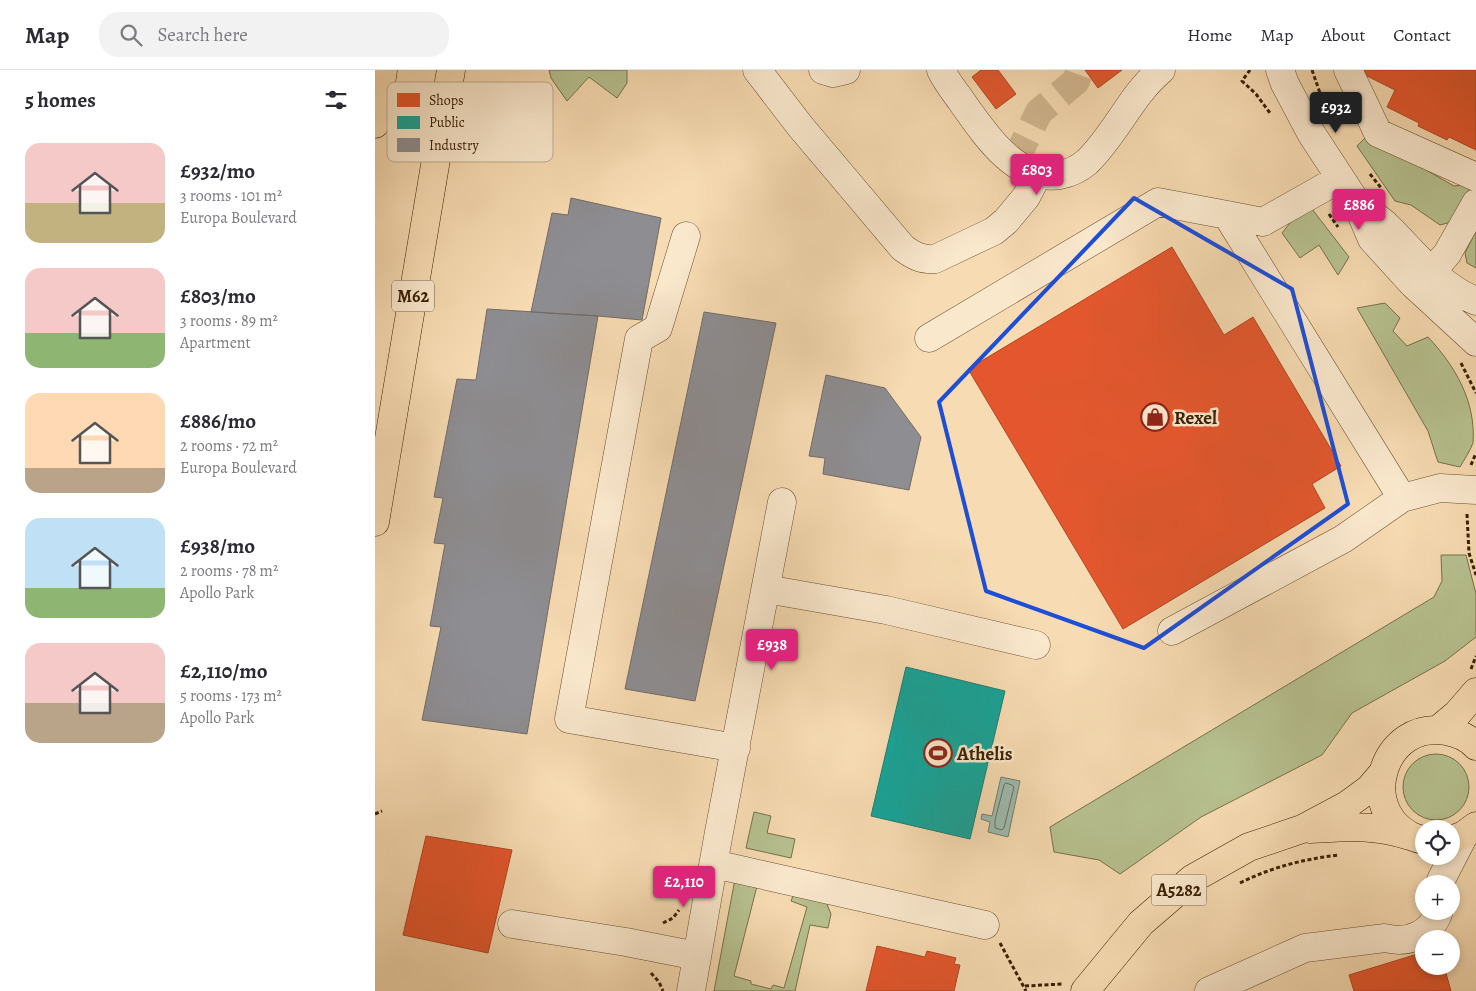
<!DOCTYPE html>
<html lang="en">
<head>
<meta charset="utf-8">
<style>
	:root { --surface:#fff; --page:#f2f2f3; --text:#2b2b33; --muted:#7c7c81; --line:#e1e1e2; --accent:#db2777 }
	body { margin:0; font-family:Alegreya,serif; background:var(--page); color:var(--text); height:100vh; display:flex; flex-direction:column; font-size:19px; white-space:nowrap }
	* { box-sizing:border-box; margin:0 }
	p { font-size:16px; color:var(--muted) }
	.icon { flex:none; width:28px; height:28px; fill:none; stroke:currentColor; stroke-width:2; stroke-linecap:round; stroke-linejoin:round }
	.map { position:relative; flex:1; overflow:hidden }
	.drawer { display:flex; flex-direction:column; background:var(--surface); width:375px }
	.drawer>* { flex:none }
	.fabs { position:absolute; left:1040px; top:750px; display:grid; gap:10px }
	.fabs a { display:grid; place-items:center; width:45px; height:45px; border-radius:50%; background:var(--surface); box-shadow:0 2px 8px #0003; font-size:25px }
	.price { position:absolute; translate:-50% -42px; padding:0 11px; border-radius:5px; background:var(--accent); color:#fff; font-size:16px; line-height:32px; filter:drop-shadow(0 1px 2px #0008) }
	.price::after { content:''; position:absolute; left:50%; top:30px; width:15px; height:11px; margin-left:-8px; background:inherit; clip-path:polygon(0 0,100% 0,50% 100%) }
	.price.selected { background:#222; color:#fff }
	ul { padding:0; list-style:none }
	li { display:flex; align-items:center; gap:15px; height:125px; padding:0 25px }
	li span { display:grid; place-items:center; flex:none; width:140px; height:100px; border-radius:15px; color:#555 }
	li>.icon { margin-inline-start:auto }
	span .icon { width:60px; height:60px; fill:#fffc; stroke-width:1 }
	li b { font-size:21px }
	h2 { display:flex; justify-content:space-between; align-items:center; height:60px; padding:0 25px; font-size:21px }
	header { display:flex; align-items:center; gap:30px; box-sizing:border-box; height:70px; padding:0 25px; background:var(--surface); border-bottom:1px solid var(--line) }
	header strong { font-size:24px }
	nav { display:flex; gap:28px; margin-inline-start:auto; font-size:18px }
	.search { width:350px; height:45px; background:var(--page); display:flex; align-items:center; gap:12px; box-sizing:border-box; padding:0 18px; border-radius:20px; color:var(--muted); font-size:19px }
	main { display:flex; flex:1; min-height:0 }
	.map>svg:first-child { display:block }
	.green { fill:#b7c190; stroke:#78704a }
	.water { fill:#9dbbb0; stroke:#757d6b }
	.shops { fill:#e4572e; stroke:#b14621 }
	.public { fill:#17a398; stroke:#217c6c }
	.industry { fill:#8d8d92; stroke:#746c67 }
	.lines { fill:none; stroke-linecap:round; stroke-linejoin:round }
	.shore { stroke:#6b6e5a; stroke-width:1 }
	.minor-tunnel { stroke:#d1b68f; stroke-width:28; stroke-dasharray:28 14; stroke-linecap:butt }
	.minor-casing { stroke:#684f30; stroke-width:29 }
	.major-casing { stroke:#392004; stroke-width:29 }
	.highway-casing { stroke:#392004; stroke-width:29 }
	.path { stroke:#392004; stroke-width:3; stroke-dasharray:4 2.5; stroke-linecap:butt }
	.minor { stroke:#fae8cd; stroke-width:28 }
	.major { stroke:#f7dbb2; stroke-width:28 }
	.highway { stroke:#f7dbb2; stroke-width:28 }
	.marked { fill:none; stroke:#1d4ed8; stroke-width:4; stroke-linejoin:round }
	.labels { text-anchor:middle; stroke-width:5; stroke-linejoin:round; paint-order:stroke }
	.shield { fill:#fae8cd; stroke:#735c40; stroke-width:1 }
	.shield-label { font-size:18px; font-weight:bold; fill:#392004 }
	.poi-label { font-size:19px; font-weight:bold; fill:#392004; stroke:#fae8cd; text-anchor:start }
	.key { fill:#fae8cd; stroke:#c0ac91; stroke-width:1 }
	.key-label { font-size:14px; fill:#392004 }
</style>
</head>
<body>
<header>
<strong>Map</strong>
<div class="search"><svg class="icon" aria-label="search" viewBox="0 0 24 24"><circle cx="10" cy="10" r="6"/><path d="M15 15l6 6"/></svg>Search here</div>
<nav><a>Home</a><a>Map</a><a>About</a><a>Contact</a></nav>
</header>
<main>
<section class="drawer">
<h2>5 homes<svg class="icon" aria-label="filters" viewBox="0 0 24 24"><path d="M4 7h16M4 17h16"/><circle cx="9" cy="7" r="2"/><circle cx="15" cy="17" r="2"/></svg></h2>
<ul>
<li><span style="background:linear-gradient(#f6c9c9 60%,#c2b280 0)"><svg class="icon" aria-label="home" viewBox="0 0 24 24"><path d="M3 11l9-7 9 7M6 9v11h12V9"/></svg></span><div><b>£932/mo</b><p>3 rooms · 101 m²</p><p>Europa Boulevard</p></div></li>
<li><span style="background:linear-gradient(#f6c9c9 65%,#8fb573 0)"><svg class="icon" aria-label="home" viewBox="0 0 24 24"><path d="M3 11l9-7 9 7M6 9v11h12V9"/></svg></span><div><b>£803/mo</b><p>3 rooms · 89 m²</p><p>Apartment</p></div></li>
<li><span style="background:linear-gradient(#ffd9b3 75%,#b9a48a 0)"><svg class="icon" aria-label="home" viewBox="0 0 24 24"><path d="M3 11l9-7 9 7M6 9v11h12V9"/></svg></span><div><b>£886/mo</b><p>2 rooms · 72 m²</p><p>Europa Boulevard</p></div></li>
<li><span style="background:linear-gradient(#bfe0f5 70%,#8fb573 0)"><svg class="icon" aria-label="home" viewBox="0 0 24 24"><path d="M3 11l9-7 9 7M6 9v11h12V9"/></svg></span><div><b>£938/mo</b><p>2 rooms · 78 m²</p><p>Apollo Park</p></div></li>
<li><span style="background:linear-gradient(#f6c9c9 60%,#b9a48a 0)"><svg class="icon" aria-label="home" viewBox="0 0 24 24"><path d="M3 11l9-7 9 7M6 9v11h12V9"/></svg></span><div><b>£2,110/mo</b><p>5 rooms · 173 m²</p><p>Apollo Park</p></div></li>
</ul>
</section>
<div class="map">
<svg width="1101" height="921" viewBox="0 0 1101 921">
	<rect width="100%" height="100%" fill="#f7dbb2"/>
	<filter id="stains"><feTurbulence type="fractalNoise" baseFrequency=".004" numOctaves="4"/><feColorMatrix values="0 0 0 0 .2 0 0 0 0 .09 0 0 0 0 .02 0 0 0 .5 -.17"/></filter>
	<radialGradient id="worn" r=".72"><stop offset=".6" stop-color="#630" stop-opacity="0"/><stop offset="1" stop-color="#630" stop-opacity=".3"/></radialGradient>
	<path class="green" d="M 174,0 L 252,0 L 252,13 L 242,28 L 214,7 L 192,31 L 176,8 Z
		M 992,66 L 1079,116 L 1091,115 L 1097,122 L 1080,151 L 1065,155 L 1036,135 L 1020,131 L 982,76 Z
		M 937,139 L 974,187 L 963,205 L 944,175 L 925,188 L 907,163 L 923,143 Z
		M 1101,161 L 1101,198 L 1092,193 L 1090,183 Z
		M 1010,233 L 1025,248 L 1018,261 L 1032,276 L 1053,267 C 1080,296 1101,331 1098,373 C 1095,381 1089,390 1085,397 L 1063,392 L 1053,361 L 982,238 Z
		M 1066,485 L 1091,485 L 1101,524 L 1101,567 L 1070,591 L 977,643 L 947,685 L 826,747 L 745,804 L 724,790 L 679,782 L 675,757 L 1059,527 L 1067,511 Z
		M1028 717a33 33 0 1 1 66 0a33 33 0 1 1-66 0Z
		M 379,742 L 396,746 L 392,763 L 420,769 L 416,788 L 371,778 Z
		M 360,809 L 382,816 L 359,906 L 376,911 L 376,914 L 396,919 L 398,915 L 409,918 L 432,837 L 416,831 L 421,818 L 451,832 L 456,844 L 453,858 L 435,855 L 420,921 L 339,921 Z"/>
	<path class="water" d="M 626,707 L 645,711 L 633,767 L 613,762 L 615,752 L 606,749 L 607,744 L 617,746 Z"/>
	<path class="shops" d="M 606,0 L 623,0 L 641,24 L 621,39 L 597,7 Z
		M 710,0 L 747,0 L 723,18 Z
		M 980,0 L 1101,0 L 1101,80 L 1074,67 L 1072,70 L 1043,56 L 1044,53 L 1012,37 L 1020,20 Z
		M 797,177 L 849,265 L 878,247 L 966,396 L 937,414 L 950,438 L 748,559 L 593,299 Z
		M 51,766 L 137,780 L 113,883 L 28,865 Z
		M 502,876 L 550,887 L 552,881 L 581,888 L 579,894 L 585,895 L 579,921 L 491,921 Z
		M 1049,882 L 1049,896 L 1069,896 L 1076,921 L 979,921 L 974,905 Z"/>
	<path class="public" d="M 531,597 L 630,621 L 595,769 L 496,746 Z"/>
	<path class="industry" d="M 196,128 L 286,148 L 267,250 L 223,246 L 156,242 L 177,143 L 193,145 Z
		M 112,239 L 223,246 L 152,664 L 47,650 L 66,557 L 55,556 L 70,474 L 59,473 L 68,428 L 59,427 L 82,309 L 101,310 Z
		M 329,242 L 401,253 L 320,631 L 250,619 Z
		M 451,305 L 510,318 L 546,367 L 534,420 L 448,404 L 450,388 L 434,386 Z"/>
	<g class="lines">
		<path class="shore" d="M 631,713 L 637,715 L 639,717 L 629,758 L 627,760 L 620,758 L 620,750 L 629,715 Z"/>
		<path class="minor-tunnel" d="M 639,93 L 664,42 L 701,11 L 705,0"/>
		<defs>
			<path id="minor" d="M 382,0 L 425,56 L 528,178 C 539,186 547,190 560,189 L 619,161 L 631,151 L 651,127 L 663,104
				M 448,0 L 458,3 L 471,0
				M 566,0 C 571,11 580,22 587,32 C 609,63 641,113 685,105 C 695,103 705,98 712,92 C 741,64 756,25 786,0
				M 905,0 L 910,14 L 936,63 L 981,132 L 997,169 L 1038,214 L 1101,272
				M 973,0 L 1003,63 L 1101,107
				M 982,133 C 992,141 1004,148 1013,157 C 1039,183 1065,217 1101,231
				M 852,145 L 888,152 L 964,109
				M 311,166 L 283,258 L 264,269 L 194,649 L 361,678
				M 1057,201 L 1072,184 L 1101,133
				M 554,268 L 783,132 L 852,145 L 1027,428
				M 391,519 L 511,540 L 661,575
				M 797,561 L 968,469 L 1027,428 L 1065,418 L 1101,420
				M 339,794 L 610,855
				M 1066,810 L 1089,765
				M 137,854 L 251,872 L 322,886
				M 316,921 L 344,762 L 407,432
				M 834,921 L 930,878 L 1010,868 C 1033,874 1056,865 1064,841"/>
			<path id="major" d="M 1064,659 L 1082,644 L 1101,622
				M 935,759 C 972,757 999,754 1035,766
				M 1049,770 C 1044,769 1039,768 1034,765 C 981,735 1010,650 1071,661 C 1082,663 1093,667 1101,676
				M 1076,770 L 1089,765 L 1101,756
				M 710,921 L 766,853 L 817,809 L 874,777 L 927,759 L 972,735 L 994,719 L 1006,705"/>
			<path id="highway" d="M 0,54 L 8,0
				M 0,452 L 76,0"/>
		</defs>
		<use href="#minor" class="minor-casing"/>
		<use href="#major" class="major-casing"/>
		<use href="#highway" class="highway-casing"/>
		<path class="path" d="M 875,0 L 867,11 L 881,24 L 895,43
			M 937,0 L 945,23
			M 995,104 L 1007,119
			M 954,144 L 963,157
			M 1086,293 L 1101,323
			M 1096,395 L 1101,383
			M 1092,444 L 1094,483 L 1101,505
			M 1096,599 L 1101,586
			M 0,744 L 7,741
			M 865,813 C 897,797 929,789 964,785
			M 288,853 L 298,848 L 304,840
			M 625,873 L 651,921
			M 276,903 L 284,912 L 288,921
			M 650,916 L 687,914"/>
		<use href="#minor" class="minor"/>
		<use href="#major" class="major"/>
		<use href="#highway" class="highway"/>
	</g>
	<path class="marked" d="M 759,128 L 917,219 L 973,434 L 769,578 L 611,521 L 564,332 Z"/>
	<defs>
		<symbol id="shop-ring" viewBox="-11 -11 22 22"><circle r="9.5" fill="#fae8cd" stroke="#8f2418" stroke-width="1.5"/><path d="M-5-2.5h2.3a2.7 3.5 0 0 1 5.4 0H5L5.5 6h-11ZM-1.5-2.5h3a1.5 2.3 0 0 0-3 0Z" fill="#8f2418"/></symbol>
		<symbol id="stadium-ring" viewBox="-11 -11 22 22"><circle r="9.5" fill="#fae8cd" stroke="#8f2418" stroke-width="1.5"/><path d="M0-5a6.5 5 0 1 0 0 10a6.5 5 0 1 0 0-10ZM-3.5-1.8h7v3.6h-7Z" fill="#8f2418"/></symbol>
	</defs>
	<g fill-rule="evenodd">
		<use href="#shop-ring" x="764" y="331" width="32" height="32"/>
		<use href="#stadium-ring" x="547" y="667" width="32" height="32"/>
	</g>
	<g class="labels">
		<g class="shield">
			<rect x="17" y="210.5" width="42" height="31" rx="4"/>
			<rect x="776.5" y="804.5" width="55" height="31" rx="4"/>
		</g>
		<g class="shield-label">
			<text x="38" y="232">M62</text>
			<text x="804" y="826">A5282</text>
		</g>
		<g class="poi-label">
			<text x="799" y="354">Rexel</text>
			<text x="582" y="690">Athelis</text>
		</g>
	</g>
	<rect x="12" y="12" width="166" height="80" rx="8" class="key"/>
	<rect x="22" y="23" width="23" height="14" fill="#e4572e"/>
	<rect x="22" y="46" width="23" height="13" fill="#17a398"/>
	<rect x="22" y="68" width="23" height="14" fill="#8d8d92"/>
	<g class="key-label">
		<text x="54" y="35">Shops</text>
		<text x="54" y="57">Public</text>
		<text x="54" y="80">Industry</text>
	</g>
	<rect width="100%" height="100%" filter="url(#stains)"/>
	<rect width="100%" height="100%" fill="url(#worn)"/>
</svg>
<div class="fabs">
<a><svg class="icon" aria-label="locate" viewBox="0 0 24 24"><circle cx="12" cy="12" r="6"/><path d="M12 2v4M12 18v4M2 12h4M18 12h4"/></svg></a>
<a>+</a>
<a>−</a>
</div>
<b class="price selected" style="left:961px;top:64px">£932</b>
<b class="price" style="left:662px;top:126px">£803</b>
<b class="price" style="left:984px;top:161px">£886</b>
<b class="price" style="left:397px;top:601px">£938</b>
<b class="price" style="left:309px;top:838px">£2,110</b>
</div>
</main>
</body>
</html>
